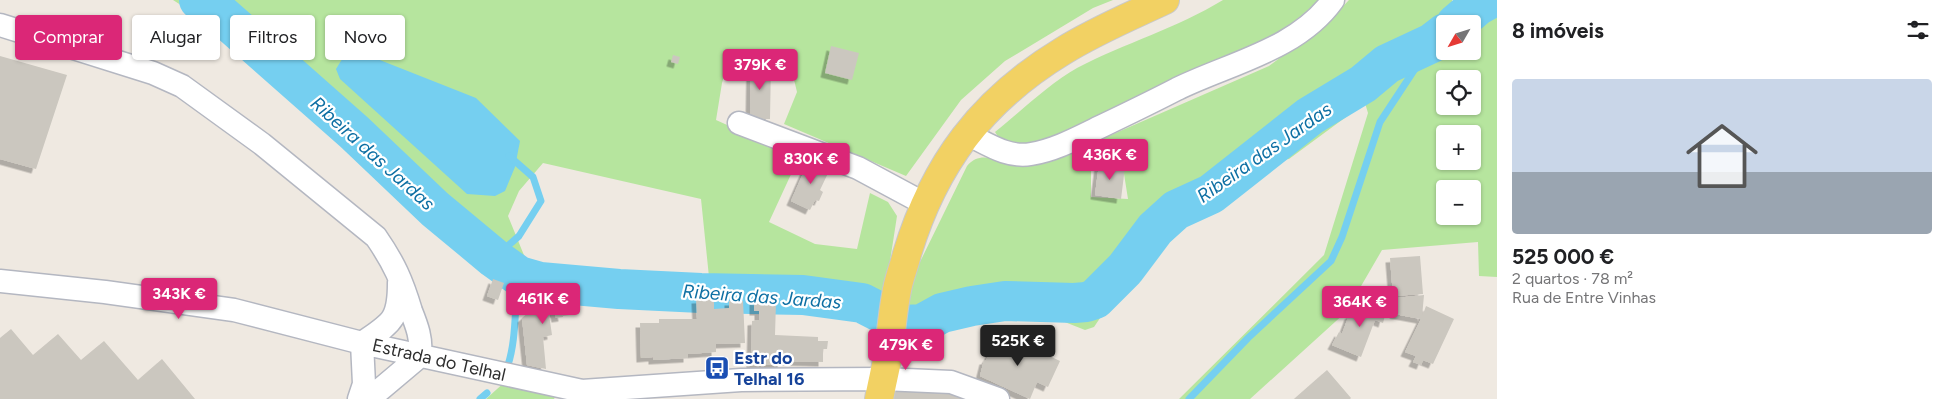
<!DOCTYPE html>
<html lang="pt">
<head>
<meta charset="utf-8">
<style>
	:root { --surface:#fff; --page:#f6f6f6; --text:#202124; --muted:#757577; --accent:#db2777 }
	body { margin:0; font-family:Figtree,sans-serif; background:var(--page); color:var(--text); height:100vh; display:flex; flex-direction:column; font-size:19px; white-space:nowrap }
	* { box-sizing:border-box; margin:0 }
	p { font-size:16px; color:var(--muted) }
	.icon { flex:none; width:28px; height:28px; fill:none; stroke:currentColor; stroke-width:2; stroke-linecap:round; stroke-linejoin:round }
	.map { position:relative; flex:1; overflow:hidden }
	.sheet { display:flex; flex-direction:column; background:var(--surface); width:450px }
	.sheet>* { flex:none }
	.guide { position:absolute; left:15px; top:15px; width:475px; height:45px; display:flex; gap:10px }
	.needle { width:32px; rotate:231deg }
	.controls { position:absolute; left:1436px; top:15px; display:grid; gap:10px }
	.controls a { display:grid; place-items:center; width:45px; height:45px; border-radius:5px; background:var(--surface); box-shadow:0 1px 4px #0004; font-size:25px }
	.price { position:absolute; translate:-50% -42px; padding:0 11px; border-radius:5px; background:var(--accent); color:#fff; font-size:16px; line-height:32px; filter:drop-shadow(0 1px 2px #0008) }
	.price::after { content:''; position:absolute; left:50%; top:30px; width:15px; height:11px; margin-left:-8px; background:inherit; clip-path:polygon(0 0,100% 0,50% 100%) }
	.price.on { background:#222; color:#fff }
	ul { padding:0; list-style:none }
	li { display:grid; align-content:center; gap:10px; height:265px; padding:0 15px }
	li span { display:grid; place-items:center; height:155px; border-radius:5px; color:#555 }
	li>.icon { margin-inline-start:auto }
	span .icon { width:90px; height:90px; fill:#fffc; stroke-width:1 }
	li b { font-size:21px }
	h2 { display:flex; justify-content:space-between; align-items:center; height:60px; padding:0 15px; font-size:21px }
	.tag { padding:0 18px; border-radius:5px; background:var(--surface); box-shadow:0 1px 4px #0004; font-size:18px; line-height:45px }
	.tag.on { background:var(--accent); color:#fff }
	main { display:flex; flex:1; min-height:0 }
	.map>svg:first-child { display:block }
	.green { fill:#b6e59e; fill-rule:evenodd }
	.water { fill:#75cff0 }
	.lines { fill:none; stroke-linecap:round; stroke-linejoin:round }
	.stream { stroke:#75cff0; stroke-width:7 }
	.river { stroke:#75cff0; stroke-width:40 }
	.building { fill:#cbc7bf; filter:url(#shadow) }
	.minor-casing { stroke:#b4b7c1; stroke-width:25 }
	.major-casing { stroke:#c9c9c9; stroke-width:30 }
	.minor { stroke:#fff; stroke-width:22 }
	.major { stroke:#f2d163; stroke-width:28 }
	.labels { text-anchor:middle; stroke-width:4.5; stroke-linejoin:round; paint-order:stroke }
	.transit-label { font-size:18px; font-weight:bold; fill:#164399; stroke:#fff; text-anchor:start }
	.street-label { font-size:18px; fill:#2e2e2e; stroke:#fff }
	.water-label { font-size:19px; font-style:italic; fill:#0d6fa3; stroke:#fff }
</style>
</head>
<body>
<main>
<div class="map">
<svg width="1497" height="399" viewBox="0 0 1497 399">
	<defs>
		<filter id="shadow"><feDropShadow dx="-4.5" dy="4.5" stdDeviation="0" flood-color="#0004"/></filter>
	</defs>
	<rect width="100%" height="100%" fill="#efe9e1"/>
	<path class="green" d="M 173,0 L 1113,0 L 1093,8 L 1005,61 L 961,100 L 906,176 L 784,124 L 797,92 L 787,51 L 731,53 L 722,83 L 716,120 L 799,157 L 769,222 L 815,244 L 857,249 L 870,193 L 888,202 L 897,216 L 880,326 L 857,312 L 810,306 L 536,289 L 487,262 L 229,36 ZM 543,163 L 701,199 L 709,277 L 528,265 L 508,216 L 519,191 Z
		M 1223,0 L 1319,0 L 1300,17 L 1268,40 L 1181,75 L 1047,140 L 1022,144 L 1001,141 L 995,132 C 1020,112 1050,83 1077,68 C 1125,43 1177,28 1223,0 Z
		M 1349,0 L 1452,0 L 1458,16 L 1483,0 L 1497,0 L 1497,277 L 1479,276 L 1478,242 L 1382,250 L 1346,312 L 1250,399 L 1179,399 L 1324,255 L 1368,113 L 1365,103 L 1289,159 L 1265,162 L 1222,195 L 1184,220 L 1125,281 L 1094,327 L 1085,330 L 1052,317 L 995,317 L 901,343 L 908,292 L 918,266 L 967,166 C 982,148 1001,164 1019,166 C 1028,167 1038,164 1047,163 L 1269,66 L 1327,23 ZM 1445,24 L 1472,24 L 1472,51 L 1445,51 ZM 1445,79 L 1472,79 L 1472,106 L 1445,106 ZM 1445,134 L 1472,134 L 1472,161 L 1445,161 ZM 1121,155 L 1128,199 L 1091,197 L 1091,161 ZM 1445,189 L 1472,189 L 1472,216 L 1445,216 Z
		M 507,380 L 555,397 L 554,399 L 486,399 Z"/>
	<path class="water" d="M 357,51 L 476,98 L 520,141 L 515,167 L 505,191 L 495,196 L 467,194 L 340,79 L 336,69 L 344,56 Z"/>
	<g class="lines">
		<path class="stream" d="M 494,258 L 519,236 L 541,201 L 533,177 L 509,156
			M 508,365 C 517,337 514,305 519,276
			M 480,399 L 487,393
			M 1189,399 L 1248,338 L 1331,261 L 1342,237 L 1380,122 L 1432,43"/>
		<path class="river" d="M 199,0 L 218,12 L 354,132 L 435,209 L 494,258 L 519,276 L 540,282 L 619,289 L 701,293 L 803,295 L 862,303 L 905,325 L 922,324 L 942,313 L 972,306 L 1005,301 L 1074,303 L 1086,302 L 1095,299 L 1125,269 L 1155,229 L 1176,210 L 1211,194 L 1310,116 L 1363,84 L 1387,64 L 1432,43 L 1445,33
			M 1456,24 L 1477,6 L 1488,0"/>
	</g>
	<path class="building" d="M 831,46 L 859,53 L 852,80 L 825,73 Z
		M 673,55 L 680,57 L 678,64 L 671,62 Z
		M 0,56 L 67,75 L 36,169 L 0,159 Z
		M 751,63 L 771,63 L 770,119 L 750,119 Z
		M 809,160 L 830,169 L 820,190 L 823,192 L 819,201 L 815,200 L 810,210 L 791,201 Z
		M 1099,164 L 1125,167 L 1121,199 L 1095,195 Z
		M 1420,256 L 1423,294 L 1393,296 L 1390,258 Z
		M 493,279 L 504,283 L 498,300 L 487,296 Z
		M 571,290 L 574,310 L 562,312 L 563,317 L 556,318 L 555,313 L 549,314 L 552,335 L 543,337 L 546,369 L 527,365 L 522,318 L 552,293 Z
		M 1424,295 L 1422,317 L 1426,306 L 1454,319 L 1433,364 L 1423,360 L 1421,365 L 1413,362 L 1416,356 L 1405,352 L 1421,319 L 1394,314 L 1396,298 Z
		M 714,298 L 714,309 L 729,308 L 729,301 L 743,301 L 745,343 L 716,344 L 716,352 L 688,354 L 688,358 L 653,360 L 653,357 L 641,358 L 640,323 L 659,323 L 659,319 L 697,319 L 696,299 Z
		M 754,300 L 776,302 L 775,335 L 818,337 L 818,341 L 828,341 L 827,349 L 823,349 L 823,362 L 782,361 L 782,364 L 751,366 L 752,321 L 759,320 L 759,311 L 754,311 Z
		M 1387,300 L 1387,308 L 1383,323 L 1375,320 L 1361,357 L 1332,345 L 1339,332 L 1342,334 L 1349,315 L 1364,305 L 1376,302 L 1380,304 L 1380,301 Z
		M 11,329 L 33,355 L 58,334 L 81,360 L 104,341 L 138,380 L 162,359 L 195,399 L 0,399 L 0,338 Z
		M 1001,333 L 1060,361 L 1048,387 L 1037,382 L 1030,399 L 980,376 L 984,360 L 986,360 Z
		M 1327,370 L 1351,398 L 1350,399 L 1294,399 Z
		M 895,389 L 952,392 L 969,399 L 893,399 Z"/>
	<g class="lines">
		<defs>
			<path id="minor" d="M 0,25 L 153,73 L 182,86 L 262,144 L 376,237 C 394,263 402,281 411,311 C 417,326 422,339 420,356 L 369,399
				M 739,123 L 858,168 L 925,204
				M 967,134 C 988,144 1007,158 1031,154 C 1056,150 1079,137 1102,126 C 1127,114 1152,102 1177,89 C 1230,63 1297,50 1333,0
				M 0,281 L 105,292 L 234,310 L 362,343 L 582,391 L 741,380 L 883,379 L 951,382 L 998,399
				M 362,343 C 391,323 399,321 399,283
				M 359,399 L 364,384 L 362,343"/>
			<path id="major" d="M 879,399 C 882,383 886,367 889,350 C 891,331 893,310 897,290 C 899,278 904,266 907,254 C 934,164 982,100 1063,51 C 1095,31 1131,16 1165,0"/>
		</defs>
		<use href="#minor" class="minor-casing"/>
		<use href="#major" class="major-casing"/>
		<use href="#minor" class="minor"/>
		<use href="#major" class="major"/>
	</g>
	<defs>
		<symbol id="bus-square" viewBox="-11 -11 22 22"><rect x="-9" y="-9" width="18" height="18" rx="4" fill="#1a4fb4" stroke="#fff"/><path d="M-5-6H5V4H4V6H2V4H-2V6H-4V4H-5ZM-3.5-4V0h7V-4ZM-3.5 1.2v1.5H-2V1.2ZM2 1.2v1.5H3.5V1.2Z" fill="#fff"/></symbol>
	</defs>
	<g fill-rule="evenodd">
		<use href="#bus-square" x="703" y="354" width="28" height="28"/>
	</g>
	<g class="labels">
		<g class="transit-label">
			<text x="734" y="364">Estr do<tspan x="734" dy="21">Telhal 16</tspan></text>
		</g>
		<g class="street-label">
			<text transform="translate(439 360) rotate(13)" y="6">Estrada do Telhal</text>
		</g>
		<g class="water-label">
			<text transform="translate(1264 152) rotate(-35)" y="7">Ribeira das Jardas</text>
			<text transform="translate(373 153) rotate(42)" y="7">Ribeira das Jardas</text>
			<text transform="translate(762 296) rotate(4)" y="7">Ribeira das Jardas</text>
		</g>
	</g>
</svg>
<div class="controls">
<a><svg class="needle" viewBox="-14 -14 28 28"><path d="M0-13l5 13h-10z" fill="#e53935"/><path d="M0 13l5-13h-10z" fill="#757577"/></svg></a>
<a><svg class="icon" aria-label="locate" viewBox="0 0 24 24"><circle cx="12" cy="12" r="6"/><path d="M12 2v4M12 18v4M2 12h4M18 12h4"/></svg></a>
<a>+</a>
<a>−</a>
</div>
<b class="price" style="left:760px;top:91px">379K €</b>
<b class="price" style="left:1110px;top:181px">436K €</b>
<b class="price" style="left:811px;top:185px">830K €</b>
<b class="price" style="left:179px;top:320px">343K €</b>
<b class="price" style="left:543px;top:325px">461K €</b>
<b class="price" style="left:1360px;top:328px">364K €</b>
<b class="price on" style="left:1018px;top:367px">525K €</b>
<b class="price" style="left:906px;top:371px">479K €</b>
<div class="guide">
<a class="tag on">Comprar</a>
<a class="tag">Alugar</a>
<a class="tag">Filtros</a>
<a class="tag">Novo</a>
</div>
</div>
<section class="sheet">
<h2>8 imóveis<svg class="icon" aria-label="filters" viewBox="0 0 24 24"><path d="M4 7h16M4 17h16"/><circle cx="9" cy="7" r="2"/><circle cx="15" cy="17" r="2"/></svg></h2>
<ul>
<li><span style="background:linear-gradient(#c9d6e8 60%,#9aa5b1 0)"><svg class="icon" aria-label="home" viewBox="0 0 24 24"><path d="M3 11l9-7 9 7M6 9v11h12V9"/></svg></span><div><b>525 000 €</b><p>2 quartos · 78 m²</p><p>Rua de Entre Vinhas</p></div></li>
</ul>
</section>
</main>
</body>
</html>
